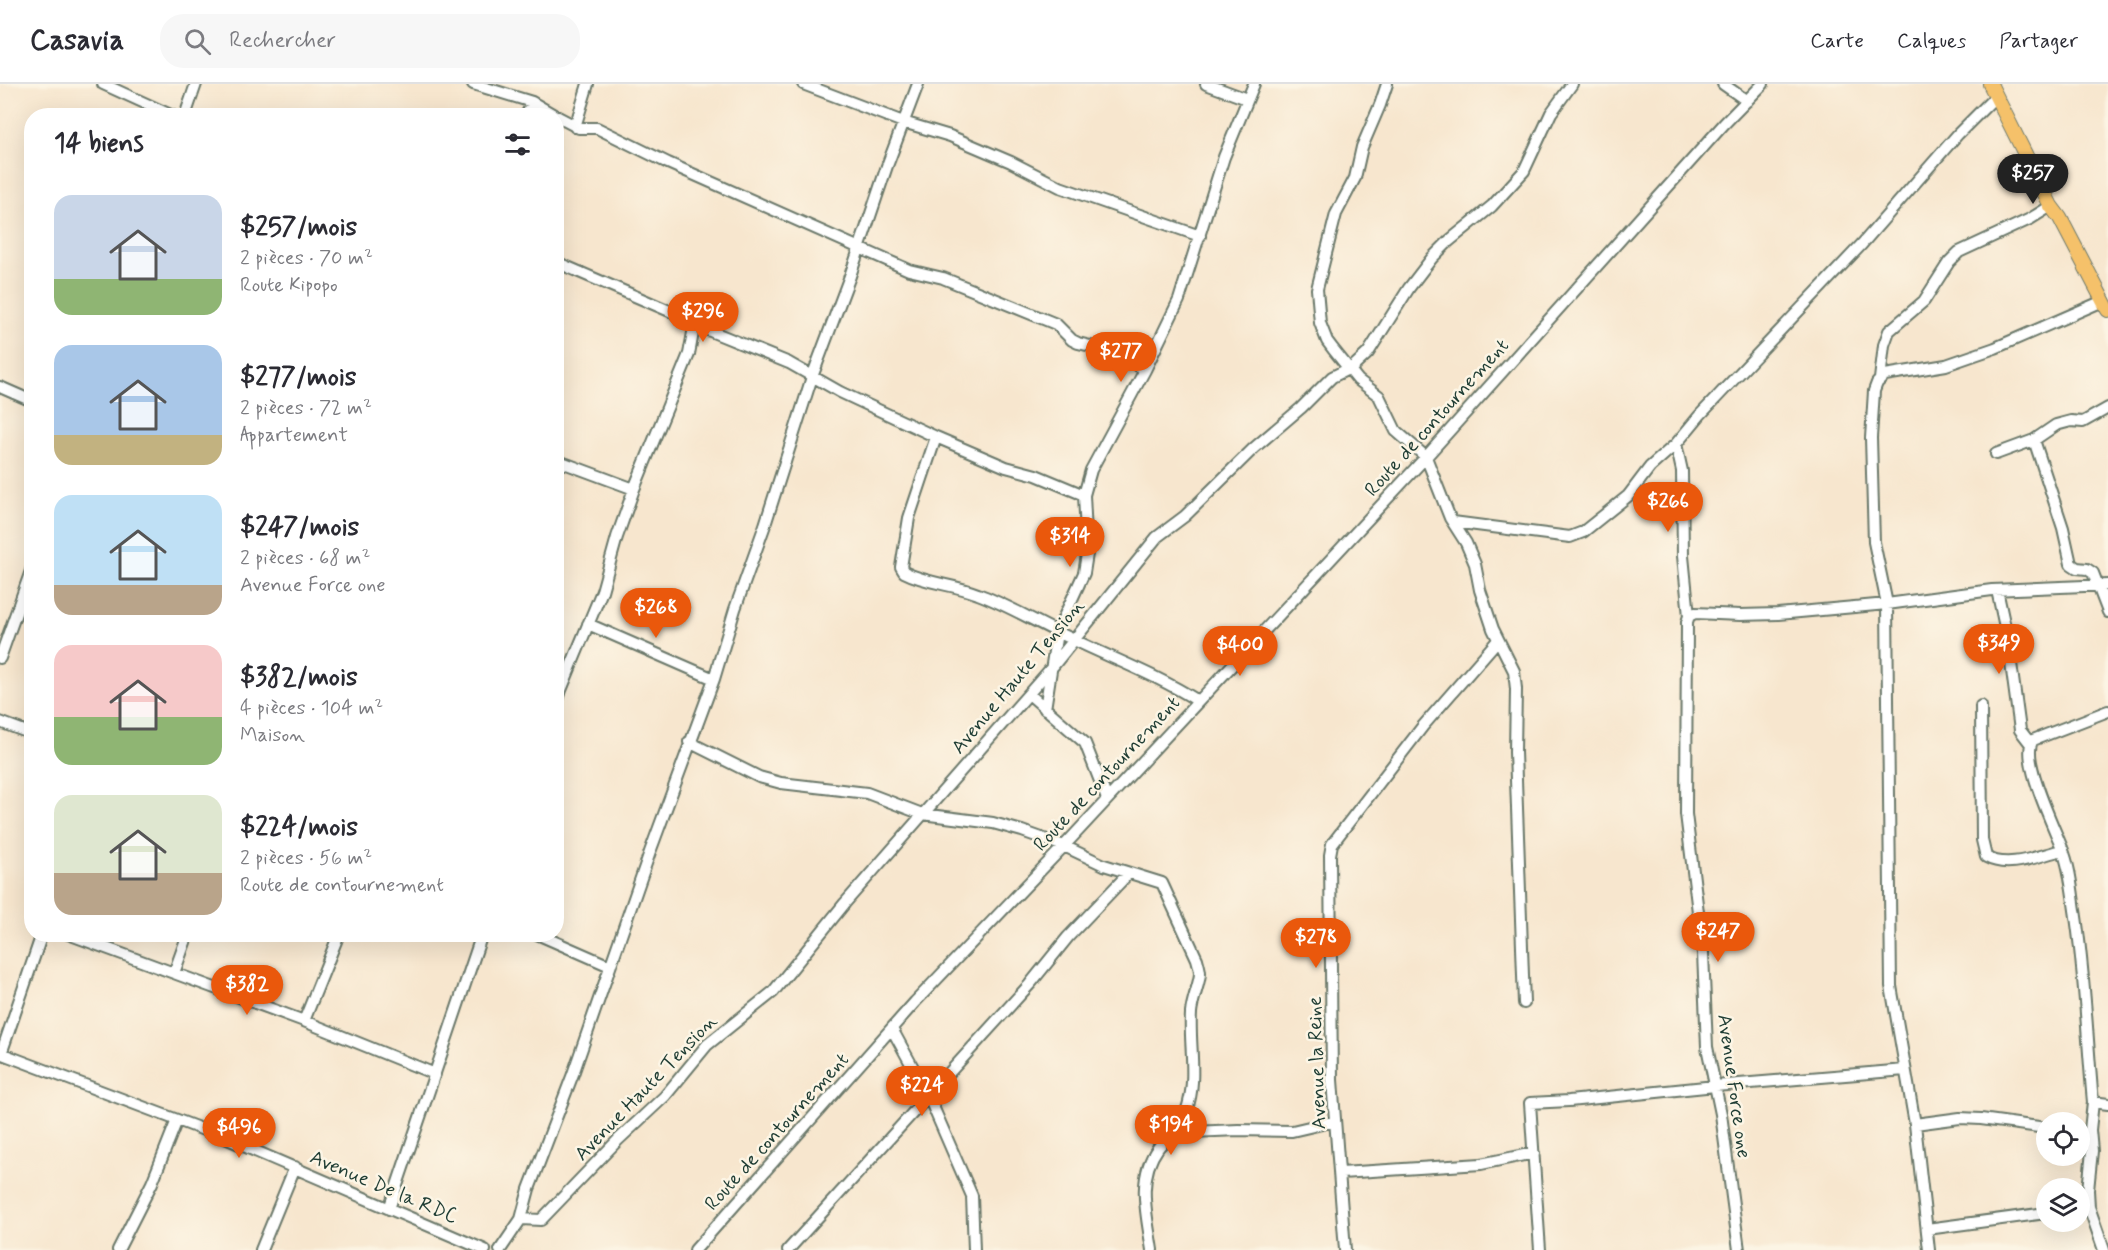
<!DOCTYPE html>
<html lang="fr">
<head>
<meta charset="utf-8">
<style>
	:root { --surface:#fff; --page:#f7f7f7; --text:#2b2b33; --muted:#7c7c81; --line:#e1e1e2; --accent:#ea580c }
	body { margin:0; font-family:Mynerve,sans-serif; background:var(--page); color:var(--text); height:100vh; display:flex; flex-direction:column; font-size:22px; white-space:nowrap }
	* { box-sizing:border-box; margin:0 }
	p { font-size:20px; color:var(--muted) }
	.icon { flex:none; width:33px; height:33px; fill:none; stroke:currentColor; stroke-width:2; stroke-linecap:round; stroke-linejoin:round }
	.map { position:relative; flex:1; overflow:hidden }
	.side { position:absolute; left:24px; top:24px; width:540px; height:834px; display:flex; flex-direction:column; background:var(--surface); border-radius:24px; box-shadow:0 6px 24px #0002 }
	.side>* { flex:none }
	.buttons { position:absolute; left:2036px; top:1028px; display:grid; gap:12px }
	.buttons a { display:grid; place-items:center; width:54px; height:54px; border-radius:50%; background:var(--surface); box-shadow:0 6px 24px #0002; font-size:30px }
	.price { position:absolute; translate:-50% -51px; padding:0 14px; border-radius:21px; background:var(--accent); color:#fff; font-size:20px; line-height:39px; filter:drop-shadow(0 2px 3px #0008) }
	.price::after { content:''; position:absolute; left:50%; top:36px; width:18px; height:14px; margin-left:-9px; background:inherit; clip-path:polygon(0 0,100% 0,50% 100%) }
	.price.on { background:#222; color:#fff }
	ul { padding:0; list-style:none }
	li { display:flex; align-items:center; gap:18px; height:150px; padding:0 30px }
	li span { display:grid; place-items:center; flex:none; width:168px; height:120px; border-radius:18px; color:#555 }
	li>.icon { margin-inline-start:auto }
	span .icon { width:72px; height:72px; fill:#fffc; stroke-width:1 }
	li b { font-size:26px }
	h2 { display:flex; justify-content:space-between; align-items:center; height:72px; padding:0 30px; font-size:26px }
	header { display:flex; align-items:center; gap:36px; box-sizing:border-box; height:84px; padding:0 30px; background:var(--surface); border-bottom:2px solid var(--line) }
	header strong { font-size:28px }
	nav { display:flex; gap:33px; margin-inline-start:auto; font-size:21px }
	.search { width:420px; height:54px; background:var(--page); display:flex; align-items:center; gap:15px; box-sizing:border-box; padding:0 21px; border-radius:24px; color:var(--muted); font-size:22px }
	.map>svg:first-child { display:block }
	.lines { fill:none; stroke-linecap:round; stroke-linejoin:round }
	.minor-casing { stroke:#6b786a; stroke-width:14 }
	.major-casing { stroke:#6b786a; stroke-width:16 }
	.minor { stroke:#fff; stroke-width:10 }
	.major { stroke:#f5c16b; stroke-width:14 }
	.labels { text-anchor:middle; stroke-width:5; stroke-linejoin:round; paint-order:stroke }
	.street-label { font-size:20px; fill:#1f3d34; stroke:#fcf5e5 }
</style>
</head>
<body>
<header>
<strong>Casavia</strong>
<div class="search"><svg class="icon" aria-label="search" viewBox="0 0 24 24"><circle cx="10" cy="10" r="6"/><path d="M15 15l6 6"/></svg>Rechercher</div>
<nav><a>Carte</a><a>Calques</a><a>Partager</a></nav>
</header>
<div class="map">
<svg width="2108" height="1166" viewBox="0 0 2108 1166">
	<rect width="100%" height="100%" fill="#fcf5e5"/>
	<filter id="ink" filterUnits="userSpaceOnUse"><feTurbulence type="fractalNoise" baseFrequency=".0167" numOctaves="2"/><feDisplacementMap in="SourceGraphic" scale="12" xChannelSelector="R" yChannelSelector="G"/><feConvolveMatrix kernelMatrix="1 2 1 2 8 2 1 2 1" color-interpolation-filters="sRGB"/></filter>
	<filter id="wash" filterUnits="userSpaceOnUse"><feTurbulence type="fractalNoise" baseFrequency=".008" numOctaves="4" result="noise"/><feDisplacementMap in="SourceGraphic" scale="24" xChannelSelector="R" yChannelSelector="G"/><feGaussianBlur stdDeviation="1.35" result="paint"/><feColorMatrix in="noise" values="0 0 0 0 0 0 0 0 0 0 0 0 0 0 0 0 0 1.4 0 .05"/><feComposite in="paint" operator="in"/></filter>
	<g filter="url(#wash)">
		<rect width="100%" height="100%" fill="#f7e6ce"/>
	</g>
	<g filter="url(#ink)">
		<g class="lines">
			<defs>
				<path id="minor" d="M 103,0 L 173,32
					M 473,0 L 532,18 L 556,32
					M 803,0 L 903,38 L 950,52 L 1011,78 L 1060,103 L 1200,152
					M 1206,0 L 1247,15
					M 1387,0 L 1380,21 L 1362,63 L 1355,94 L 1336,130 L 1317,205 L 1320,239 L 1327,257 L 1333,265 L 1358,296 L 1379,312 L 1396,347 L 1426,373 L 1450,434 L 1466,459 L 1475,480 L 1480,506 L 1493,545 L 1514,587 L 1516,605 L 1515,668 L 1524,919
					M 1723,0 L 1747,17
					M 185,32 L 196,0
					M 526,32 L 532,18
					M 556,32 L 579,44 L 597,44 L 668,79 L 909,186 L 943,194 L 1056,240 L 1072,256 L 1078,259 L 1116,268 L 1145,286
					M 575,43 L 588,0
					M 556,178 L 695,238 L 708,246 L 789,279 L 840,308 L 936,353 L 909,434 L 901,483 L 904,488 C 927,500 954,500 978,510 C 1010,522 1039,540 1070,554 C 1113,575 1157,591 1198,617
					M 1880,295 L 1884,261 L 1889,247 L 1924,217 L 1949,178 L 1959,168 L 2030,135 L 2051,122
					M 0,303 L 32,317
					M 936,353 L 1006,383 L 1036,391 L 1084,411
					M 2034,356 L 2063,444 L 2071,480 L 2077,484 L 2087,485 L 2093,489 L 2108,528
					M 1676,360 L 1682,387 L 1683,472 L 1689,532 L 1687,538 L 1686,730 L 1703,869 L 1707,963 L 1721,1030 L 1739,1166
					M 1996,370 L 2034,356 L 2056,341 L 2071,337 L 2083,338 L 2108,324
					M 556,376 L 634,405
					M 1453,438 L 1570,453 L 1583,448 L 1628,412 L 1650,383 L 1676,360 L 1700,331 L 1862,160 L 1958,50 L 1996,12
					M 1997,506 L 2008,557 L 2020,646 L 2030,659
					M 1689,532 L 1695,529 L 1740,531 L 1778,530 L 1887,520 L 1992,506 L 2108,501
					M 588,540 L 714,595
					M 0,574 L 32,484
					M 1029,610 L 1085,659 L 1107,715
					M 556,622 L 561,606 L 602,507 L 617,453 L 634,405 L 689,270 L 695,238
					M 1981,622 L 1982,756 L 1986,773 C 2009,786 2039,771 2063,766
					M 1045,625 L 1057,548 L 1084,489 L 1087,470 L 1084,411 L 1091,386 L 1145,286 L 1179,216 L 1224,73 L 1254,0
					M 2108,627 L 2033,656 C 2020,674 2054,743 2062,764 C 2070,783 2072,806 2075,826 C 2085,890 2087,955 2093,1018 L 2108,1020
					M 0,638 L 32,650
					M 689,658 L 759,693 L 781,699 L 867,709 L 922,730 L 993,739 L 1022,747 L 1064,762 L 1104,781 L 1162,799 L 1197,875 C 1198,879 1200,885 1200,889 C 1200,899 1192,915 1191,929 C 1189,962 1198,996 1186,1028 C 1181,1042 1167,1053 1158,1064 C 1136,1094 1147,1132 1152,1166
					M 68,850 L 304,937 L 435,990
					M 537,850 L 610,882
					M 174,889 L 188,850
					M 304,937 L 339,850
					M 892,945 L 928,1011 L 972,1112 L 974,1166
					M 0,969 L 225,1054 L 485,1166
					M 1,970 L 42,850
					M 2093,1018 L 2090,1046 L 2092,1067 L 2088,1106 L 2089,1123 L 2104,1166
					M 1915,1040 L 1960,1034 L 1981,1035 L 2046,1044
					M 1170,1049 L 1238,1046 L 1292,1047 L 1335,1037
					M 1341,1089 L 1481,1080 L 1534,1069
					M 389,1125 L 482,850
					M 521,1135 L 529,1105 L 573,990 L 650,768 L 714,595 L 735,525 L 765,441 L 812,293 L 850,192 L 887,82 L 918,0
					M 1927,1145 L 2046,1129
					M 118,1166 L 152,1099 L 177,1036
					M 261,1166 L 295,1083
					M 500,1166 L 521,1135 L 541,1136 L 618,1056 L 665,1012 L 707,961 L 773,908 L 845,819 L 1053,582 L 1157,453 L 1185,432 L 1254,364 L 1301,324 L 1332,293 L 1354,282 L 1368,269 L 1409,204 L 1432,174 L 1449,157 L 1492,122 L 1524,87 L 1551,29 L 1572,0
					M 695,1166 L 915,918 L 1064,762 L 1426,373 L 1724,40 L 1763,0
					M 788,1166 L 1030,900 L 1068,853 L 1129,789
					M 1345,1166 L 1332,996 L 1330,771 L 1332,760 L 1423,642 L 1498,556
					M 1540,1166 L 1530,1019 L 1569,1017 L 1715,1002 L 1905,986
					M 1929,1166 L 1915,1040 L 1891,902 L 1887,520 L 1874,458 L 1871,354 L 1874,307 L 1877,299 L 1885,291 L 1946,281 L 1995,264 L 2103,217"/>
				<path id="major" d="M 1990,0 L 2051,122 L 2060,134 L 2108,226"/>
			</defs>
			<use href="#minor" class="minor-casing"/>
			<use href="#major" class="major-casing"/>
			<use href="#minor" class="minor"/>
			<use href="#major" class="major"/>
		</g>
	</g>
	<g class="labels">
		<g class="street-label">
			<text transform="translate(1436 333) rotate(-48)" y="7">Route de contournement</text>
			<text transform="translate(1017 592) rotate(-50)" y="7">Avenue Haute Tension</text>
			<text transform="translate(1106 689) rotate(-47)" y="7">Route de contournement</text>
			<text transform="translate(1316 979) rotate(-92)" y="7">Avenue la Reine</text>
			<text transform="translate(1735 1002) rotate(82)" y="7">Avenue Force one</text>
			<text transform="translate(645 1003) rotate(-46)" y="7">Avenue Haute Tension</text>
			<text transform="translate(776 1047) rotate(-48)" y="7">Route de contournement</text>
			<text transform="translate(384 1102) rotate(23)" y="7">Avenue De la RDC</text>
		</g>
	</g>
</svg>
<div class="buttons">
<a><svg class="icon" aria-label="locate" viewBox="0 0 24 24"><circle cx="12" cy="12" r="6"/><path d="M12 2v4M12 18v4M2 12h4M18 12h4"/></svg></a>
<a><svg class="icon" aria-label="layers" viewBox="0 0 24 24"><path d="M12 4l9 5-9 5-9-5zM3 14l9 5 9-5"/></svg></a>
</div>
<b class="price on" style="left:2033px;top:121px">$257</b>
<b class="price" style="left:703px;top:259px">$296</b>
<b class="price" style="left:1121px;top:299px">$277</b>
<b class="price" style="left:1668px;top:449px">$266</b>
<b class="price" style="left:1070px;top:484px">$314</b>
<b class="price" style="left:656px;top:555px">$268</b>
<b class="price" style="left:1999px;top:591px">$349</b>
<b class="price" style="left:1240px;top:593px">$400</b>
<b class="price" style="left:1718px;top:879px">$247</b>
<b class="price" style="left:1316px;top:885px">$278</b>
<b class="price" style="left:247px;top:932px">$382</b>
<b class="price" style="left:922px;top:1033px">$224</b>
<b class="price" style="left:1171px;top:1072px">$194</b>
<b class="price" style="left:239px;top:1075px">$496</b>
<section class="side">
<h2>14 biens<svg class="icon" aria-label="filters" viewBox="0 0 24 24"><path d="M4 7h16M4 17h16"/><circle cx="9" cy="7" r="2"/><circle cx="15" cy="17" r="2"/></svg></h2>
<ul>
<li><span style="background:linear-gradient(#c9d6e8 70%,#8fb573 0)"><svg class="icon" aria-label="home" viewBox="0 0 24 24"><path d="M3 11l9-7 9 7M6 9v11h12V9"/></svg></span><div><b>$257/mois</b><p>2 pièces · 70 m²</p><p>Route Kipopo</p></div></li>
<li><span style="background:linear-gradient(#a9c7e8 75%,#c2b280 0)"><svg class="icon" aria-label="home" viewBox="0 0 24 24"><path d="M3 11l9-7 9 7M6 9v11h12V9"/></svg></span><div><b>$277/mois</b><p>2 pièces · 72 m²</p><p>Appartement</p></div></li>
<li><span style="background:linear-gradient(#bfe0f5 75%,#b9a48a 0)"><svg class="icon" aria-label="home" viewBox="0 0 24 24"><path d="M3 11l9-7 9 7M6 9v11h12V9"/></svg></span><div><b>$247/mois</b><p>2 pièces · 68 m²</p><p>Avenue Force one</p></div></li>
<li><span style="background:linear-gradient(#f6c9c9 60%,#8fb573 0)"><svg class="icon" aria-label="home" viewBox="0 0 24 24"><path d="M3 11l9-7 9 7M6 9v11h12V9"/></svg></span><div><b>$382/mois</b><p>4 pièces · 104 m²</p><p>Maison</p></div></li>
<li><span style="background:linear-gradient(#dfe7d0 65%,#b9a48a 0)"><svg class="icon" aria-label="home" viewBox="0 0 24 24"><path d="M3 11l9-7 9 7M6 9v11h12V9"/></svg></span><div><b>$224/mois</b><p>2 pièces · 56 m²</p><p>Route de contournement</p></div></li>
</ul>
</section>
</div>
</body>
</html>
